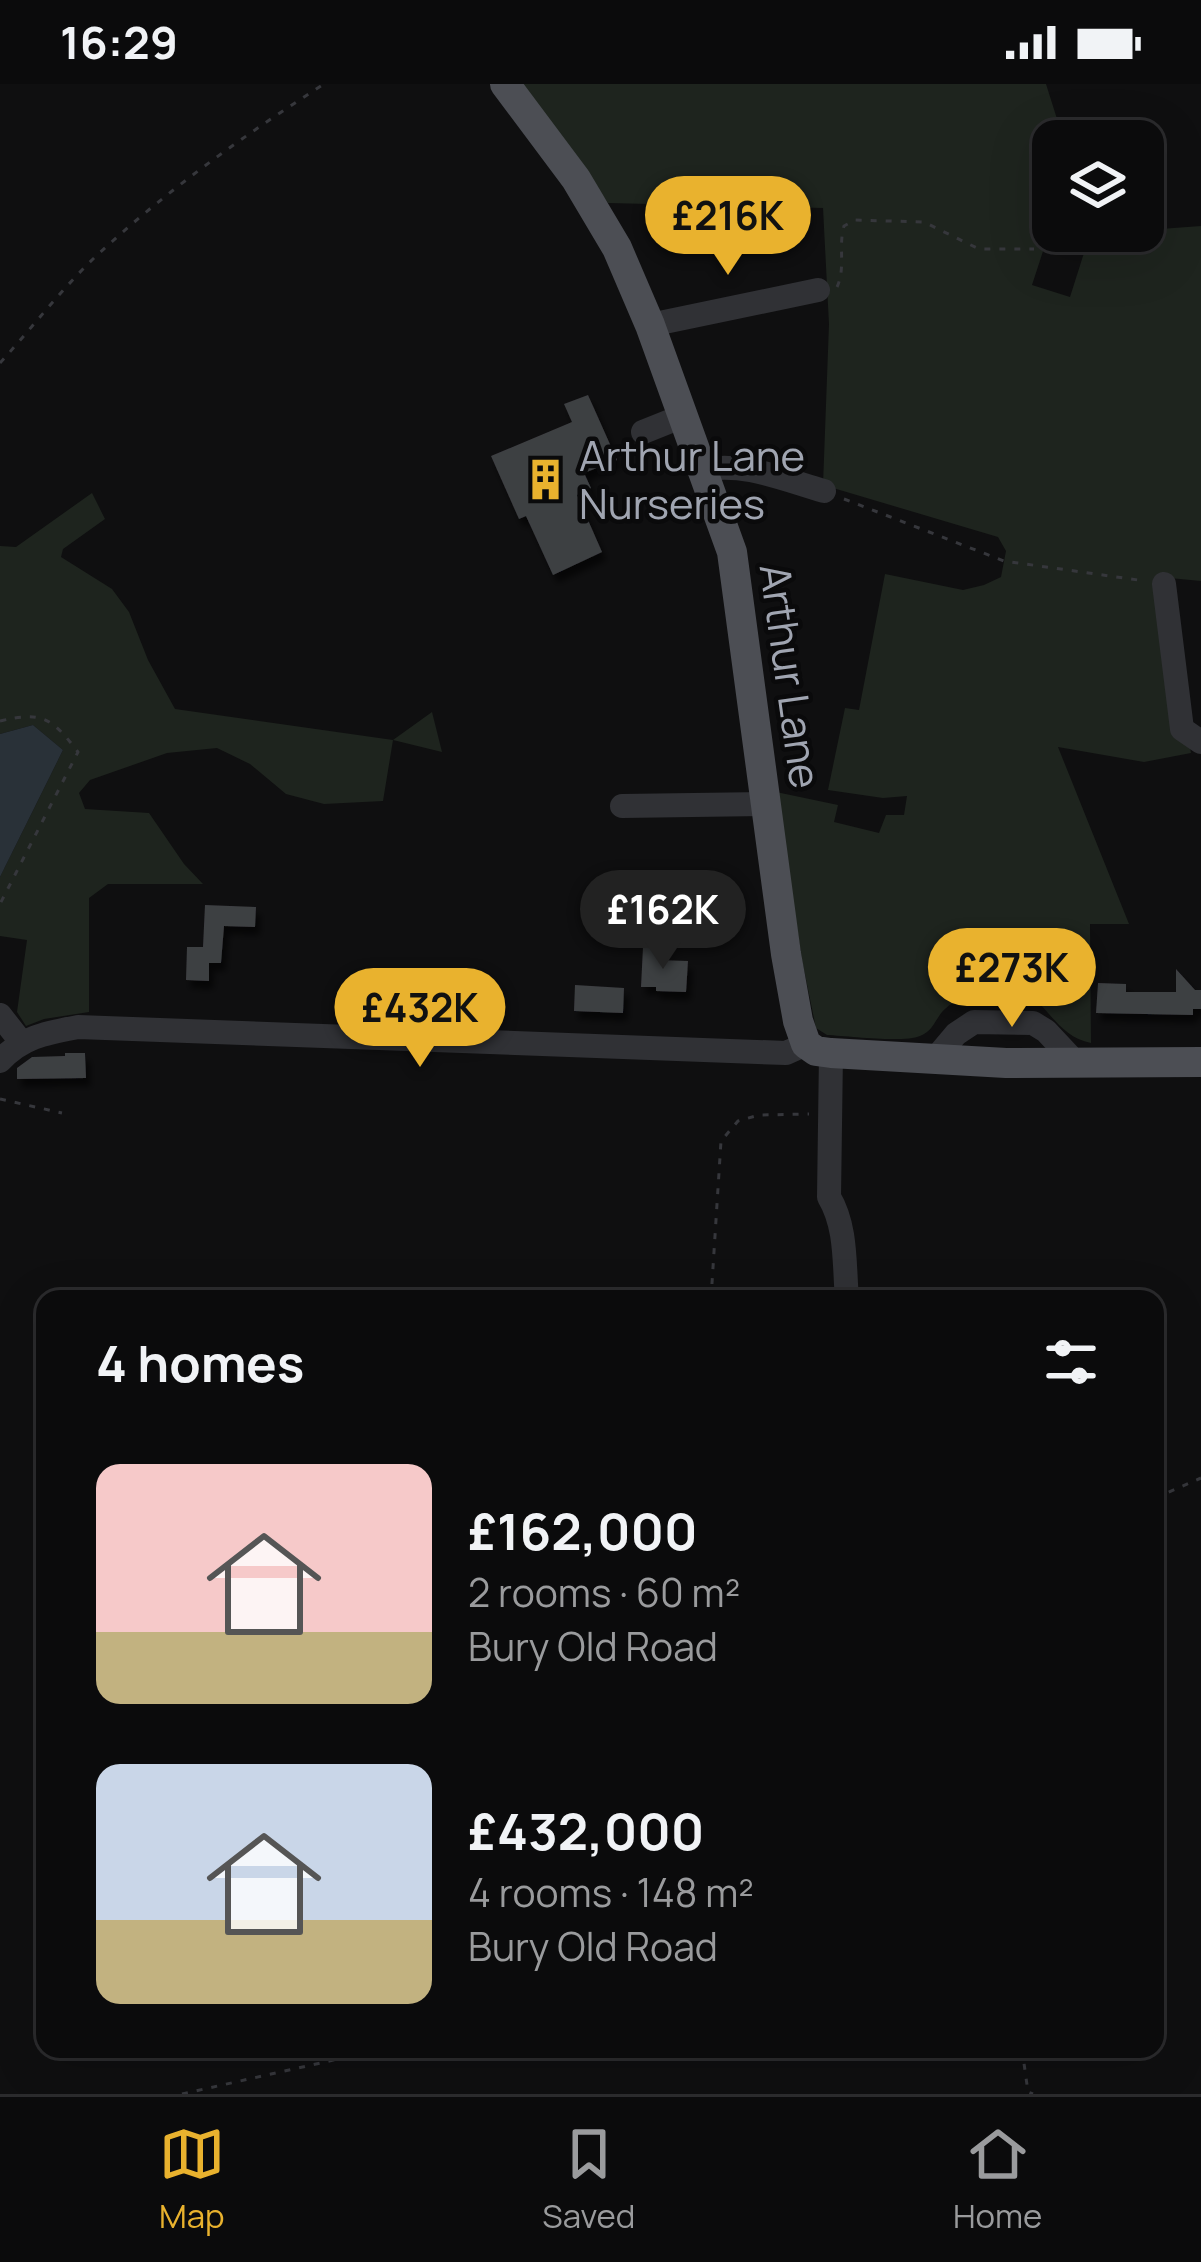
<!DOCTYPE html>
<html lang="en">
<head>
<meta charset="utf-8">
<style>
	:root { --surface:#0b0b0c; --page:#19191a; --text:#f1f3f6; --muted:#9a9b9d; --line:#2b2b2d; --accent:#e9b22e }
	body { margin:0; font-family:Manrope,sans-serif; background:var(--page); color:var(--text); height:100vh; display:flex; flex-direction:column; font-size:45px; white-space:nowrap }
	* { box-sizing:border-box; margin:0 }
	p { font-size:39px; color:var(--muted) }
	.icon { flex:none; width:66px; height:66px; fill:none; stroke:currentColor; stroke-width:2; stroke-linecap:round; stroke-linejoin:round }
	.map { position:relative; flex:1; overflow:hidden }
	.side { position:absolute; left:36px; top:1206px; width:1128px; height:768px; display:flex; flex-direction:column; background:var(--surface); border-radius:24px; box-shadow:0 12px 48px #0002,0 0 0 3px var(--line) }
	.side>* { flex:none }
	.controls { position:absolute; left:1032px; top:36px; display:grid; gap:24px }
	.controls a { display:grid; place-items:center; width:132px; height:132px; border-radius:24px; background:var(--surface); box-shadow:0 12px 48px #0002,0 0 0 3px var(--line); font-size:60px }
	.price { position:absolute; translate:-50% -102px; padding:0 27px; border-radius:42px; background:var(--accent); color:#111; font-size:39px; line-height:78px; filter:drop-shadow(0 3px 6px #0008) }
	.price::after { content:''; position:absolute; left:50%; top:72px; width:36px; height:27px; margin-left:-18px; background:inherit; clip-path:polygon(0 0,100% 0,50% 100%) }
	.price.on { background:#222; color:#fff }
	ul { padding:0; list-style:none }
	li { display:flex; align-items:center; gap:36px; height:300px; padding:0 60px }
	li span { display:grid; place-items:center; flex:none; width:336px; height:240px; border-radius:24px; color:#555 }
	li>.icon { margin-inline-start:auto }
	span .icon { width:144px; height:144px; fill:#fffc; stroke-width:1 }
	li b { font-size:51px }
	h2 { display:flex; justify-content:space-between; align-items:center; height:144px; padding:0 60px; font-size:51px }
	.status { display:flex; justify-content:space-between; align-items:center; height:84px; padding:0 60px; background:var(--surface); direction:ltr }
	.status svg { height:33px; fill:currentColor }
	.tab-bar { display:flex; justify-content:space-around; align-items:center; height:168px; border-top:3px solid var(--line); background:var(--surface); font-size:33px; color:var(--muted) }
	.tab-bar a { display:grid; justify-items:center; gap:6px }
	.tab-bar .on { color:var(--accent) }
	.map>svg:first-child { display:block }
	.green { fill:#1e241e; fill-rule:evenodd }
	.water { fill:#293138 }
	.building { fill:#3e3f43; filter:url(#shadow) }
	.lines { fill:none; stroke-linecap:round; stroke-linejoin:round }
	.path { stroke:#36373c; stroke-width:3; stroke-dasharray:6 9; stroke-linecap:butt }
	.minor { stroke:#303135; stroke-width:24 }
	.major { stroke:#4c4e54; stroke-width:30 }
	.labels { text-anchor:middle; stroke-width:9; stroke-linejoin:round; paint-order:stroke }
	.poi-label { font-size:42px; fill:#a0a5b1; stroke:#0a0a0b; text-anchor:start }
	.street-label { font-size:42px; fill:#a0a5b1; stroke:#0a0a0b }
</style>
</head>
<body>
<div class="status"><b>16:29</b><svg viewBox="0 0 49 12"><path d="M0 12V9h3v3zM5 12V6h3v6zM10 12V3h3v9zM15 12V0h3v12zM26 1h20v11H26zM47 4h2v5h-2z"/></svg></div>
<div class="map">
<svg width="1201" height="2010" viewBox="0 0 1201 2010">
	<defs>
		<filter id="shadow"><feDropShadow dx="4.5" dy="8" stdDeviation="3" flood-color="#0009"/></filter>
	</defs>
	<rect width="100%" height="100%" fill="#0f0f10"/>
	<path class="green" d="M 522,0 L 1046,0 L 1064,57 L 1053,57 L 1053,147 L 1091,147 L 1092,150 L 1201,142 L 1201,497 L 1159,493 L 1191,669 L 1144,678 L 1058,663 L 1129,840 L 1090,840 L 1091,959 C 1065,954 1054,934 1036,916 C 1009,914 967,904 945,925 C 935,934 934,947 920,952 C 903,959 849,952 827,951 L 816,944 L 802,876 L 776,708 L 838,721 L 834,738 L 879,749 L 886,731 L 904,731 L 907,712 L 883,714 L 828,706 L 845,624 L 859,626 L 885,490 L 963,506 L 984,501 L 1001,493 L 1006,467 L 998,453 L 823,401 L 829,240 L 823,124 L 608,119 ZM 1090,150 L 1070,213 L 1032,201 L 1047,155 Z
		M 92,409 L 105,435 L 63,465 L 61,473 L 112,505 L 129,528 L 148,576 L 175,625 L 393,656 L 432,628 L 442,668 L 393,656 L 383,717 L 324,720 L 286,710 L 250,680 L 217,664 L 167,669 L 90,696 L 79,709 L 85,725 L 149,729 L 184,780 L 203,800 L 108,800 L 89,814 L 89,928 L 44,935 L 26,942 L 17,928 L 27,856 L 0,852 L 0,793 L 63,666 L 33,641 L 0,650 L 0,462 L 16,463 Z"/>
	<path class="water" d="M 33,641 L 63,666 L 0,793 L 0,650 Z"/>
	<path class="building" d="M 588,311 L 617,376 L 584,389 L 591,404 L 577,411 L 602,468 L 553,491 L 526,432 L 519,435 L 491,372 L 572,338 L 564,320 Z
		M 205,821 L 256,823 L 255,843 L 224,842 L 221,879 L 209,879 L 209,897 L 186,896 L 187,863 L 203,863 Z
		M 643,863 L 659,864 L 658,876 L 688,877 L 686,908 L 656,907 L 656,903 L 641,903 Z
		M 1176,885 L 1195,906 L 1201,906 L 1201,925 L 1193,925 L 1193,931 L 1096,929 L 1098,899 L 1126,900 L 1126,908 L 1176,908 Z
		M 575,901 L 624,904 L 623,929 L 574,927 Z
		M 65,969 L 85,969 L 86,994 L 17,995 L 17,984 L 32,973 L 65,972 Z"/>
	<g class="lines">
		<path class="path" d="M 837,203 C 846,184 838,162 844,142 L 855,136 L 924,138 L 979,165 L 1034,165
			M 0,279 C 31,245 60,207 93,175 C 163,109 243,52 324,0
			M 844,415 L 1004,477 L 1145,497
			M 0,637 C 43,627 52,634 78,668 L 0,820
			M 0,1015 L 62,1029
			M 711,1215 L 721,1057 L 738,1037 L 759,1031 L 809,1030
			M 1155,1414 L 1201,1394
			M 1022,1965 L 1028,2008 L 1033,2010
			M 182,2010 L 356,1971 L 371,1965"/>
		<path class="minor" d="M 650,241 L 818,206
			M 643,348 L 683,332
			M 702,386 C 743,377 785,396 824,407
			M 1164,500 L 1182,645 L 1201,658
			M 622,722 L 766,720
			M 0,931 L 22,959
			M 831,969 L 829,1113 C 847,1143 844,1181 847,1215
			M 935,975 L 956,950 L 974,938 L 1033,939 L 1046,947 L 1075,978
			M 0,977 C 22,953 46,949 78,943 L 786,969 L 806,960"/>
		<path class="major" d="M 505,0 L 576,95 L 617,164 L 650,241 L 732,468 L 786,870 L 798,937 L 806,960 L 816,967 L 831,969 L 1006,979 L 1201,978"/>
	</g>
	<defs>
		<symbol id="building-bare" viewBox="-9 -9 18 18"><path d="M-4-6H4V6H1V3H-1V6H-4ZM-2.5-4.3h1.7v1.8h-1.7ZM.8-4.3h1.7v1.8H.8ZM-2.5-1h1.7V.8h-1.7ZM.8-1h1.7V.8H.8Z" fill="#e9b22e" stroke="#0a0a0b" stroke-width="2.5" paint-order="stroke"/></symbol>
	</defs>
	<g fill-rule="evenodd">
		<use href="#building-bare" x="516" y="366" width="59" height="59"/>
	</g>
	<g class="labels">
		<g class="poi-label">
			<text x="579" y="387">Arthur Lane<tspan x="579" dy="48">Nurseries</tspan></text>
		</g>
		<g class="street-label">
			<text transform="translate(790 592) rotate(82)" y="15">Arthur Lane</text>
		</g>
	</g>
</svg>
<div class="controls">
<a><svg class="icon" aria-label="layers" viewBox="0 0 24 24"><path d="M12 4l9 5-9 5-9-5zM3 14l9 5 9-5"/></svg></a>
</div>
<b class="price" style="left:728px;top:194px">£216K</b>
<b class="price on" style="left:663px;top:888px">£162K</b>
<b class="price" style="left:1012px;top:946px">£273K</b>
<b class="price" style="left:420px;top:986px">£432K</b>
<section class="side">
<h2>4 homes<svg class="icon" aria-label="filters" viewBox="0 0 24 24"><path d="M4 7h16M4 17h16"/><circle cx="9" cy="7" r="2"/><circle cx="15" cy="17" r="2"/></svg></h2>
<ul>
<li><span style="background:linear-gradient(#f6c9c9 70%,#c2b280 0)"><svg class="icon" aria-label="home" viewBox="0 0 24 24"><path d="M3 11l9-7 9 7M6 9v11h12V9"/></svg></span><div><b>£162,000</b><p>2 rooms · 60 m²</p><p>Bury Old Road</p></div></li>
<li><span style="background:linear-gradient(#c9d6e8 65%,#c2b280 0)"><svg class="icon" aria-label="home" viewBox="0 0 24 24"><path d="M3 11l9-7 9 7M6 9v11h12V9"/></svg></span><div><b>£432,000</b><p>4 rooms · 148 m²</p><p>Bury Old Road</p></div></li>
</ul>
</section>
</div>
<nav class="tab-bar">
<a class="on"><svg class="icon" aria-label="map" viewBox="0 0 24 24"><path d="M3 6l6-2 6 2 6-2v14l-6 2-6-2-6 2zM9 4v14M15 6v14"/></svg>Map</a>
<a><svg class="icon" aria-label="saved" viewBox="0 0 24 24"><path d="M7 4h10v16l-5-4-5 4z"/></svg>Saved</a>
<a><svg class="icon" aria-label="home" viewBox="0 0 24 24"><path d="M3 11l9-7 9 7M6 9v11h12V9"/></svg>Home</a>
</nav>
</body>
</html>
